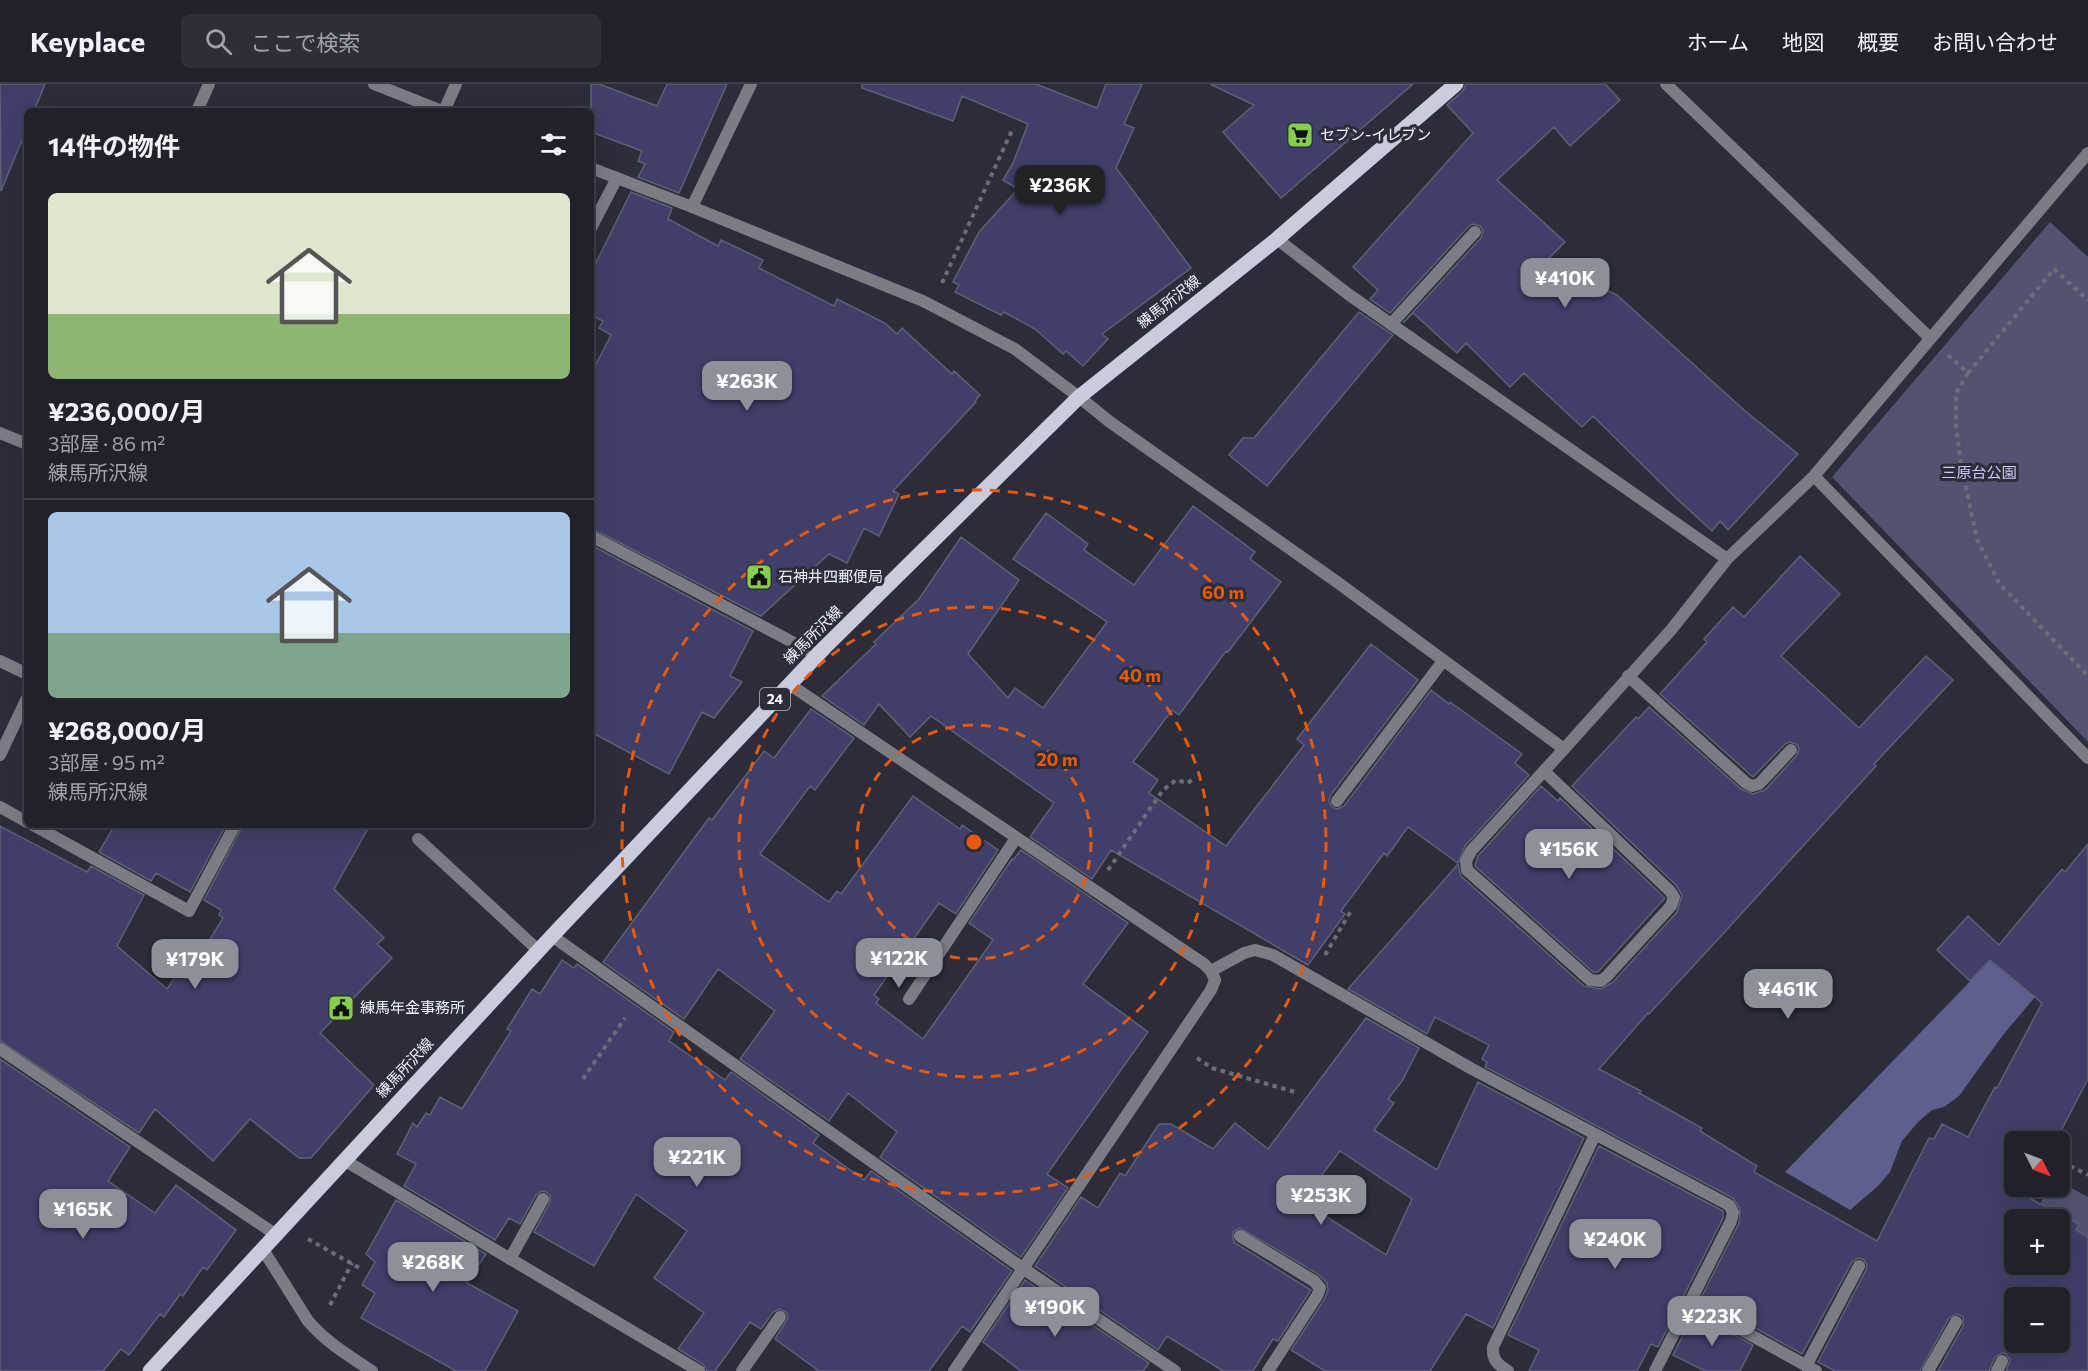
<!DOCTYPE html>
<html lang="ja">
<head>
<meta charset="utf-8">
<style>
	:root { --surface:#21212c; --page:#2d2e38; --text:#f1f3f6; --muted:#a2a3a9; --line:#3e3e48; --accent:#8c9099 }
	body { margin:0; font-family:Commissioner,"Noto Sans JP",sans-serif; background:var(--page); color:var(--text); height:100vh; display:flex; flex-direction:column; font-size:22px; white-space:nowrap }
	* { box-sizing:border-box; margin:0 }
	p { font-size:20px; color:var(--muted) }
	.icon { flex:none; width:33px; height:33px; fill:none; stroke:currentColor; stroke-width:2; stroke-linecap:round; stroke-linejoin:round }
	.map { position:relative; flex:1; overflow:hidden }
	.drawer { position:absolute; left:24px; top:24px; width:570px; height:720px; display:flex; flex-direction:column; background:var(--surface); border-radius:9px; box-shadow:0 6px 24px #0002,0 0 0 2px var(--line) }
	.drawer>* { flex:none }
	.needle { width:39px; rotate:132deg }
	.buttons { position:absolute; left:2004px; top:1047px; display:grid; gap:12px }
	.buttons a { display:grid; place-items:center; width:66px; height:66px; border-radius:9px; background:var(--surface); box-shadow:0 6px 24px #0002,0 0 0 2px var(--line); font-size:30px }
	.price { position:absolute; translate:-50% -51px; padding:0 14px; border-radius:12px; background:var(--accent); color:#fff; font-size:20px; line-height:39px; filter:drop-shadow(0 2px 3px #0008) }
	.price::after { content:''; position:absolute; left:50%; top:36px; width:18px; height:14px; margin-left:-9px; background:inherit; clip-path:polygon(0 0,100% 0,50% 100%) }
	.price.current { background:#222; color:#fff }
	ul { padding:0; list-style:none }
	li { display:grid; align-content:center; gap:12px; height:318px; padding:0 24px }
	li+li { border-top:2px solid var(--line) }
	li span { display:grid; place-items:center; height:186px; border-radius:9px; color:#555 }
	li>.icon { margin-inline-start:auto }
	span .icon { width:108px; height:108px; fill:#fffc; stroke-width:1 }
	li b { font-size:26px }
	h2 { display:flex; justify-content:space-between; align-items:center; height:72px; padding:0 24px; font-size:26px }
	header { display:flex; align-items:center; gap:36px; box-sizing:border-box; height:84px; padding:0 30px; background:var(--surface); border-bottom:2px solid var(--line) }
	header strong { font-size:28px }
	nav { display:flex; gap:33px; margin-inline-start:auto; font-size:21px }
	.search { width:420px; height:54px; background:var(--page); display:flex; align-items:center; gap:15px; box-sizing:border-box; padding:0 21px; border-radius:9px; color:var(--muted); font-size:22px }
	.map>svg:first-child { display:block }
	.green { fill:#525370 }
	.forest { fill:#5f5f8d }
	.building { fill:#403f6a; stroke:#5f6071; stroke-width:1.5; fill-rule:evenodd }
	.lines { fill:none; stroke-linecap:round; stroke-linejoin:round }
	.path { stroke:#6d6d7a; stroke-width:4; stroke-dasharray:4.5 4.5; stroke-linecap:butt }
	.lane { stroke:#7c7c84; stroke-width:12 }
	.street { stroke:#7c7c84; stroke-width:12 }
	.primary { stroke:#cacbdc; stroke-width:15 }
	.ring { fill:none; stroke:#e8590c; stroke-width:3; stroke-dasharray:10 8 }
	.labels { text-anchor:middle; stroke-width:6; stroke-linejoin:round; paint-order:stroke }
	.shield { fill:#2c2c3b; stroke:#b7b8c4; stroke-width:1.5 }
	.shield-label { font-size:14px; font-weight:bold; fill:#f3f4fe }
	.poi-label { font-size:15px; fill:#f3f4fe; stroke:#2c2c3b; text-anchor:start }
	.street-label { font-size:15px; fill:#f3f4fe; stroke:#2c2c3b }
	.park-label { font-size:15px; fill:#cccdf9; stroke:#2c2c3b }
	.centre { fill:#e8590c; stroke:#2c2c3b; stroke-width:3 }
	.ring-label { font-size:18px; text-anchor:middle; font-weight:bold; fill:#e8590c; stroke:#2c2c3b; stroke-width:6; stroke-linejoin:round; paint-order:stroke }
</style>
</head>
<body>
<header>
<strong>Keyplace</strong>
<div class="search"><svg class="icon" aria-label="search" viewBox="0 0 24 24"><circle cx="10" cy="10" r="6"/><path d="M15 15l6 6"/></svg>ここで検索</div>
<nav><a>ホーム</a><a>地図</a><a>概要</a><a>お問い合わせ</a></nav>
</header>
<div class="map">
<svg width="2088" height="1287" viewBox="0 0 2088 1287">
	<rect width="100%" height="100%" fill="#2c2c3b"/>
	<path class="green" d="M 2050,138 L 2088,173 L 2088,658 L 1832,393 Z
		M 2060,1098 L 2088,1113 L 2088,1153 L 2076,1146 L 2079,1141 L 2058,1129 L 2032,1133 L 2041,1118 L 2047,1103 L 2060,1102 Z"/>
	<path class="forest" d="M 1990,877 L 2035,913 L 2003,951 L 1959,1012 L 1944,1023 L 1932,1026 L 1918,1038 L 1902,1057 L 1890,1088 L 1878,1102 L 1850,1126 L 1785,1088 Z"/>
	<path class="building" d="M 0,0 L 45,0 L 34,27 L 27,27 L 27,44 L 1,107 Z
		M 591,0 L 599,0 L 657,22 L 667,0 L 727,0 L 679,109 L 638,93 L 645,80 L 638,77 L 642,67 L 591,48 Z
		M 862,0 L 1036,0 L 1097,24 L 1106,0 L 1142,0 L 1124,40 L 1134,44 L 1116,84 L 1191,184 L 1102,250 L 1108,255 L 1083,282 L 1066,267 L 1063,270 L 1035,245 L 1004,228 L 1001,231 L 955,208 L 959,201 L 953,198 L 979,148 L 1018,105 L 1003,96 L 1013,79 L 1028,40 L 962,12 L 953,37 L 862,4 Z
		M 1210,0 L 1413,0 L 1281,114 L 1223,48 L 1254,21 Z
		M 1466,0 L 1605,0 L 1620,16 L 1570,62 L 1554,43 L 1497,96 L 1565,158 L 1547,176 L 1617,211 L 1744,326 L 1798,370 L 1728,446 L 1720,437 L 1712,447 L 1675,413 L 1593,332 L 1582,343 L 1524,289 L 1510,303 L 1466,259 L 1457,269 L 1413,229 L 1403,239 L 1481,154 L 1483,146 L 1480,142 L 1473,140 L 1469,142 L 1390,229 L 1370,215 L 1378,206 L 1353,183 L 1473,49 L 1447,21 L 1463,7 Z
		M 631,108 L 672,124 L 668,135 L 718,162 L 721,156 L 763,176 L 759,184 L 834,222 L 837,215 L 885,239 L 897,250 L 902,244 L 952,290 L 954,287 L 980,311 L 975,317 L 976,318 L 893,407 L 899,410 L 879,452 L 864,444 L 847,479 L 829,470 L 761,532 L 591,444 L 591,290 L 611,251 L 599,244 L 603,237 L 591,231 L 591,189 Z
		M 1359,228 L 1393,251 L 1267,402 L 1229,371 L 1243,354 L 1254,354 Z
		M 1193,422 L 1255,468 L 1250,475 L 1281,498 L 1228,568 L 1226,567 L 1179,631 L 1172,626 L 1133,678 L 1158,696 L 1149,709 L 1226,762 L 1304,661 L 1297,655 L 1371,560 L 1418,596 L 1330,712 L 1329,717 L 1332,723 L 1337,725 L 1344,722 L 1431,606 L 1449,620 L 1450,618 L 1522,670 L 1515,679 L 1529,691 L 1465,762 L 1458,779 L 1408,743 L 1387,772 L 1384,769 L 1341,827 L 1345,830 L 1308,881 L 1111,766 L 1092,795 L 1030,753 L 1054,719 L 931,632 L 910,653 L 879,620 L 864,641 L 822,612 L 876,560 L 874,558 L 919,515 L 961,453 L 1019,496 L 968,570 L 1008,614 L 1015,604 L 1043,624 L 1107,538 L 1013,475 L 1046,429 L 1088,460 L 1084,466 L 1134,501 Z
		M 591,461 L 753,547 L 730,592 L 742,598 L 714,634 L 702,628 L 669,690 L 591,648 Z
		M 1800,472 L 1840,510 L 1781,572 L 1859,644 L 1926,572 L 1953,596 L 1874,680 L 1876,682 L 1721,852 L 1649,930 L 1648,929 L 1599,985 L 1641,1007 L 1639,1009 L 1702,1044 L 1700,1047 L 1757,1082 L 1754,1088 L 1877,1157 L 1929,1054 L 1934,1055 L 1942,1040 L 1968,1053 L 1995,1003 L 1997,1004 L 2042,919 L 1990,876 L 1970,897 L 1937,866 L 1968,832 L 1999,861 L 2062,785 L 2065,788 L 2088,760 L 2088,995 L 2055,1058 L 2014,1058 L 2014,1102 L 2032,1102 L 2027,1113 L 2079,1140 L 2076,1146 L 2088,1153 L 2088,1287 L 2006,1287 L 2010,1276 L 2006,1270 L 2002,1269 L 1995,1273 L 1989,1287 L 1938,1287 L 1963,1242 L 1963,1233 L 1957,1230 L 1949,1234 L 1920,1287 L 1835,1287 L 1818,1278 L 1866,1186 L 1867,1181 L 1863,1175 L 1858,1174 L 1852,1178 L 1802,1270 L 1701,1214 L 1739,1139 L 1740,1125 L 1733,1114 L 1485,983 L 1487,978 L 1482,975 L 1489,961 L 1435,933 L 1427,950 L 1348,905 L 1458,780 L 1461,792 L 1584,902 L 1601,905 L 1613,898 L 1677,828 L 1682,811 L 1676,801 L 1572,702 L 1636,633 L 1638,635 L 1649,623 L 1741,705 L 1753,710 L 1765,706 L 1797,671 L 1799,664 L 1796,660 L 1789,658 L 1785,660 L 1753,693 L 1660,610 L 1707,558 L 1704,555 L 1733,523 L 1744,533 ZM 2014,1136 L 2060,1136 L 2060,1180 L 2014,1180 ZM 2014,1214 L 2060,1214 L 2060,1258 L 2014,1258 Z
		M 811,625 L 854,654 L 815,706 L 810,702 L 760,770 L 829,818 L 837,807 L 841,810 L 913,712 L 960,745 L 962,741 L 998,766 L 956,830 L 939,819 L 874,911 L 879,915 L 876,919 L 923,955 L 993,856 L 969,839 L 1012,775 L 1013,776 L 1021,766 L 1128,839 L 1083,900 L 1148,948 L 1047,1090 L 1068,1104 L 1021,1173 L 880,1073 L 897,1048 L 848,1009 L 829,1037 L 740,975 L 775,927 L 718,885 L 684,935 L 603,878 L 709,734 L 712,736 L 764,667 L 774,674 Z
		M 1541,702 L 1558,717 L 1560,714 L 1665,814 L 1598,888 L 1593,888 L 1475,782 L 1478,772 Z
		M 115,741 L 226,741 L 190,808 L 156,789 L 151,797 L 99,768 Z
		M 243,741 L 370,741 L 334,805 L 384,854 L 377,860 L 392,874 L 320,949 L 374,1001 L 311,1074 L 299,1074 L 250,1035 L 213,1077 L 155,1025 L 139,1049 L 0,957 L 0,742 L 87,788 L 91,782 L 144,811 L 117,862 L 167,905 L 178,889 L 186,895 L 223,834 L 219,831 L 221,826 L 204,816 Z
		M 562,876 L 574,884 L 577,880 L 674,948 L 669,957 L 725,996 L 731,988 L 819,1051 L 813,1059 L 864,1096 L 871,1087 L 1012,1187 L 970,1248 L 962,1242 L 929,1287 L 819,1287 L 775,1255 L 788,1234 L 787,1229 L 780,1225 L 773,1228 L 761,1245 L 750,1238 L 715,1287 L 707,1287 L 703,1280 L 678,1265 L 704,1229 L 654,1194 L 687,1147 L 636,1110 L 594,1182 L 534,1148 L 550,1118 L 550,1111 L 546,1108 L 542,1107 L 536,1111 L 520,1140 L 509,1134 L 495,1156 L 404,1102 L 416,1080 L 397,1070 L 413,1039 L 417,1043 L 426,1029 L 430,1031 L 440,1013 L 462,1025 L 511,947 L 507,945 L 532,905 L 540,910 Z
		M 1366,934 L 1419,964 L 1402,997 L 1388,1015 L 1394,1019 L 1374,1046 L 1437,1086 L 1478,998 L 1584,1054 L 1493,1244 L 1466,1230 L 1430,1287 L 1325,1287 L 1291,1266 L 1324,1216 L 1328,1206 L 1327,1199 L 1318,1190 L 1240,1144 L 1233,1148 L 1233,1155 L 1235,1159 L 1311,1206 L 1278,1257 L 1273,1255 L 1253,1287 L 1223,1287 L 1167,1252 L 1158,1266 L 1035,1182 L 1081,1113 L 1098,1124 L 1120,1089 L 1125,1092 L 1159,1040 L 1171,1040 L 1213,1065 L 1235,1039 L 1268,1065 ZM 1340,1067 L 1412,1115 L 1386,1171 L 1302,1117 Z
		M 0,975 L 130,1063 L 108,1097 L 155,1129 L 176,1101 L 236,1146 L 207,1186 L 203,1183 L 183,1212 L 180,1210 L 164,1233 L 160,1230 L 129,1271 L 121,1265 L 103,1287 L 0,1287 Z
		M 1599,1062 L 1723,1127 L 1723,1134 L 1658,1263 L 1651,1260 L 1637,1287 L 1529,1287 L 1539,1266 L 1508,1251 Z
		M 396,1116 L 486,1170 L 467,1199 L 518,1227 L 485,1287 L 456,1287 L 361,1234 L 375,1209 L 362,1201 L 375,1178 L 366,1170 Z
		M 1025,1196 L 1149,1279 L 1143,1287 L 1021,1287 L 983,1258 Z
		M 1694,1229 L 1753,1261 L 1740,1287 L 1705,1287 L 1673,1271 Z"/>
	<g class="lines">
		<path class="path" d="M 942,199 L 1013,44
			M 1948,271 L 1968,289 L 1956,309 L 1956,341 L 1961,381 L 1977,455 L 1999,499 L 2088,592
			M 1968,289 L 2054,185 L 2088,216
			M 1108,786 L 1163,706 L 1176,696 L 1188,699 L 1194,694
			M 1325,871 L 1352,825
			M 1197,974 L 1212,984 L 1295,1008
			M 583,995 L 625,934
			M 2062,1078 L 2088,1091
			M 308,1155 L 363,1186
			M 330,1221 L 352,1179"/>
		<path class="lane" d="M 591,144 L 617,94
			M 1391,240 L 1475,148
			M 591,452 L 817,571
			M 1628,592 L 1746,699 L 1752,702 L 1759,700 L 1791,666
			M 1544,687 L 1670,807 L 1674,813 L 1671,822 L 1607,892 L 1601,897 L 1590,896 L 1467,786 L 1466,777 L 1471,767 L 1564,665
			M 1337,717 L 1443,577
			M 418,755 L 539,867
			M 909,915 L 1016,754
			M 1240,1152 L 1314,1197 L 1320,1204 L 1317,1212 L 1268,1287
			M 510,1175 L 543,1115
			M 1806,1282 L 1859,1182
			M 742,1287 L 780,1233
			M 1928,1287 L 1956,1238
			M 1997,1287 L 2002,1277"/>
		<path class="street" d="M 374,0 L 442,27
			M 1666,0 L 1930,254
			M 197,27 L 209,0
			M 444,27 L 456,0
			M 591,84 L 692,123 L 923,217 L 1015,265 L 1079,313 L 1110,338 L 1337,498 L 1564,665 L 1671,546 L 1727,475 L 1814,392 L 2088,69
			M 692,123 L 751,0
			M 1277,155 L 1348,210 L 1727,475
			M 0,349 L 27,360
			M 1814,392 L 2088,674
			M 0,577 L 27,590
			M 789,600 L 1204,880 L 1211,887 L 1215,896 L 1211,906 L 954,1287
			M 0,671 L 27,614
			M 0,723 L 27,738
			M 33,741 L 189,827 L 235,741
			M 552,852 L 1024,1185 L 1175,1287
			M 1211,887 L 1244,869 L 1255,866 L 1273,871 L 1472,985 L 1729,1121 L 1733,1128 L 1731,1137 L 1655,1287
			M 0,965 L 275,1150
			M 344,1076 L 699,1287
			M 262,1164 L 308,1237 C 326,1258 349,1272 372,1287
			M 1691,1218 L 1816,1287
			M 1508,1287 C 1497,1280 1492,1276 1493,1263 L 1595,1051"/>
		<path class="primary" d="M 150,1287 L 552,852 L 825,563 L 1079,313 L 1277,155 L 1456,0"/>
	</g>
	<g class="ring">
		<circle cx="974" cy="758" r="117"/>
		<circle cx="974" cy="758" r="235"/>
		<circle cx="974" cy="758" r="352"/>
	</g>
	<defs>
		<symbol id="supermarket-square" viewBox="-11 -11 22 22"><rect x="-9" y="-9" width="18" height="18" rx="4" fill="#87cf4a" stroke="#2c2c3b"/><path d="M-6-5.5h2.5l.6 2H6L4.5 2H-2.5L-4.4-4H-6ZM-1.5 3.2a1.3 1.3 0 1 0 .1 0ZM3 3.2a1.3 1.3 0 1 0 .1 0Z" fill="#111"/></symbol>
		<symbol id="civic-square" viewBox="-11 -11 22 22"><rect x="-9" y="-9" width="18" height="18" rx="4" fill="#87cf4a" stroke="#2c2c3b"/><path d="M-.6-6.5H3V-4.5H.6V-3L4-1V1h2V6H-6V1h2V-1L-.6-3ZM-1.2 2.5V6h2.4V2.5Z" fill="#111"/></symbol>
	</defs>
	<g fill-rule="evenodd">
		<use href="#supermarket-square" x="1285" y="36" width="30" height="30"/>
		<use href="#civic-square" x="744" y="478" width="30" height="30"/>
		<use href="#civic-square" x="326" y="909" width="30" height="30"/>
	</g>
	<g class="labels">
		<rect class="shield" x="760" y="604" width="30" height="22" rx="4.5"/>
		<g class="shield-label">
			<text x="775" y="620">24</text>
		</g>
		<g class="poi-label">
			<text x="1320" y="56">セブン-イレブン</text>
			<text x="778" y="498">石神井四郵便局</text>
			<text x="360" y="929">練馬年金事務所</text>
		</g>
		<g class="street-label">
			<text transform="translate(1169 218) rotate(-38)" y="5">練馬所沢線</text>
			<text transform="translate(813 551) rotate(-45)" y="5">練馬所沢線</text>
			<text transform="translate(405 984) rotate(-47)" y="5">練馬所沢線</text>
		</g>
		<g class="park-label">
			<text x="1979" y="394">三原台公園</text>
		</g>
	</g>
	<circle cx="974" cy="758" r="9" class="centre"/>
	<g class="ring-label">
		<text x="1223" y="515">60 m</text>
		<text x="1140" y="598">40 m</text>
		<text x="1057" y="682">20 m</text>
	</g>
</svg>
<div class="buttons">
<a><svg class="needle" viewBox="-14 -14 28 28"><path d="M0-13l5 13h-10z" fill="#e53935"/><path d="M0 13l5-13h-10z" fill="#a2a3a9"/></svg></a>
<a>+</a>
<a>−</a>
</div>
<b class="price current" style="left:1060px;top:132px">¥236K</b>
<b class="price" style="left:1565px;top:225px">¥410K</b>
<b class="price" style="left:747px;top:328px">¥263K</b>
<b class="price" style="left:1569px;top:796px">¥156K</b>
<b class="price" style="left:899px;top:905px">¥122K</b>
<b class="price" style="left:195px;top:906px">¥179K</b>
<b class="price" style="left:1788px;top:936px">¥461K</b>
<b class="price" style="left:697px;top:1104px">¥221K</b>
<b class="price" style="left:1321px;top:1142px">¥253K</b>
<b class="price" style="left:83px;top:1156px">¥165K</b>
<b class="price" style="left:1615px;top:1186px">¥240K</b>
<b class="price" style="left:433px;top:1209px">¥268K</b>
<b class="price" style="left:1055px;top:1254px">¥190K</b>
<b class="price" style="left:1712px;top:1263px">¥223K</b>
<section class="drawer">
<h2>14件の物件<svg class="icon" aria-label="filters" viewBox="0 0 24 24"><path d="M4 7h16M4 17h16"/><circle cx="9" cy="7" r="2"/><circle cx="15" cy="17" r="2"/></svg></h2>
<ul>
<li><span style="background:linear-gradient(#dfe7d0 65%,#8fb573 0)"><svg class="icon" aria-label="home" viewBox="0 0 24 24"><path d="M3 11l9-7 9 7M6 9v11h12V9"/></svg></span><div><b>¥236,000/月</b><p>3部屋 · 86 m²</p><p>練馬所沢線</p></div></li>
<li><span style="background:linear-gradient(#a9c7e8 65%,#7fa58c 0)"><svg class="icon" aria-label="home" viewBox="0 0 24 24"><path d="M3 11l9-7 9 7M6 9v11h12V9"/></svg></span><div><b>¥268,000/月</b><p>3部屋 · 95 m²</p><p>練馬所沢線</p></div></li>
</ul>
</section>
</div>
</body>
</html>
